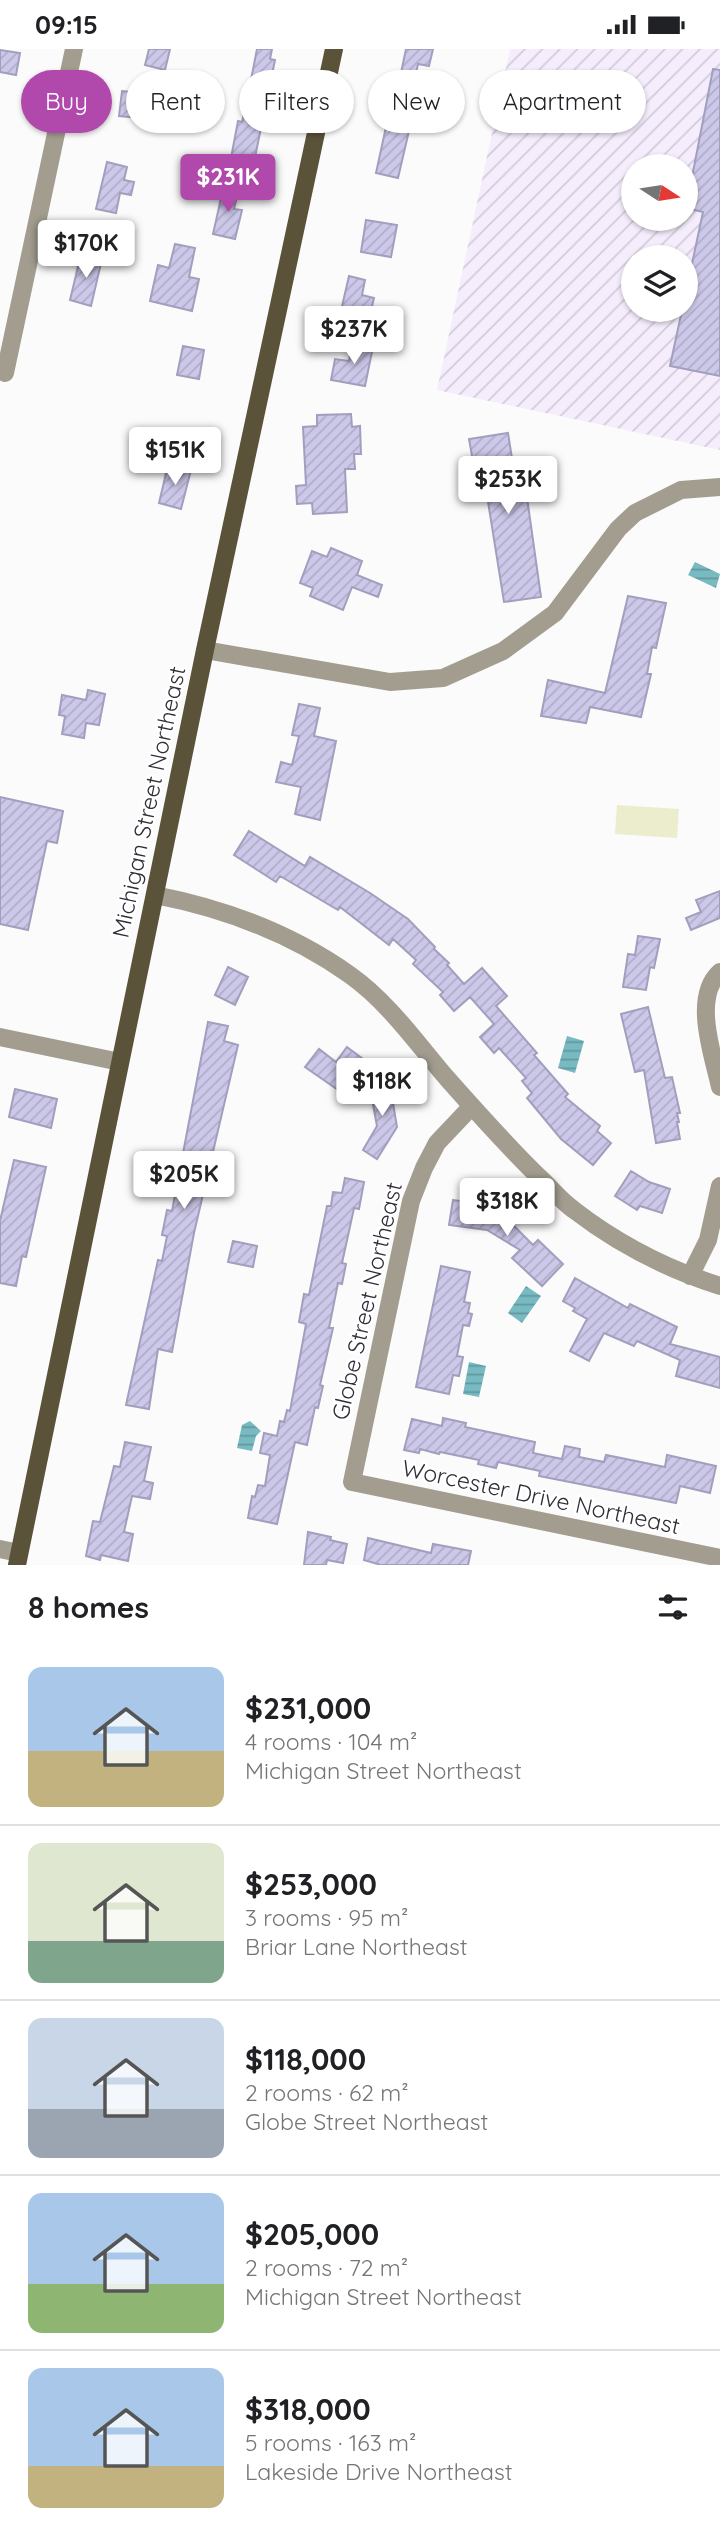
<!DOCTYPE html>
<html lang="en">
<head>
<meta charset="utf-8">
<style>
	:root { --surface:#fff; --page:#f2f2f2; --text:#202124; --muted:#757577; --line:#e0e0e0; --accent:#b148ab }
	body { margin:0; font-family:Quicksand,sans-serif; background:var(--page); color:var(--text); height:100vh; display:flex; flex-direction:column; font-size:26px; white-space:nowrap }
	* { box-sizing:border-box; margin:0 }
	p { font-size:23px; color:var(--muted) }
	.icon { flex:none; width:38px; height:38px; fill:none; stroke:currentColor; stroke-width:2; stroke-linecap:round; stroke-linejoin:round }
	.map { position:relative; height:1516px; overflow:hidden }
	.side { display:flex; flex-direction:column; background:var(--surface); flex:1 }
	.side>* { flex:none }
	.hud { position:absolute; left:21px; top:21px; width:679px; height:63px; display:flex; gap:14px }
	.needle { width:46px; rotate:102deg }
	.fabs { position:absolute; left:621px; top:105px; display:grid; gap:14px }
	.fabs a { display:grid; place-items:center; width:77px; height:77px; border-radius:50%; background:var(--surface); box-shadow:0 2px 5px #0004; font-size:35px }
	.price { position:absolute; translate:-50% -60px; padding:0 16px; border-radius:7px; background:#fff; color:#222; font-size:23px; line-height:46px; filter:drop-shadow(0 2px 4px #0008) }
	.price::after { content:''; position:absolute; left:50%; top:42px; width:21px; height:16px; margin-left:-10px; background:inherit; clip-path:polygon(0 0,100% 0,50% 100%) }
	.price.on { background:var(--accent); color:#fff }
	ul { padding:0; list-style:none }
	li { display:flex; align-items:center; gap:21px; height:175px; padding:0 28px }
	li+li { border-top:2px solid var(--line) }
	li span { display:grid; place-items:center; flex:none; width:196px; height:140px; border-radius:14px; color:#555 }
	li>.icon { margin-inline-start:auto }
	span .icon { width:84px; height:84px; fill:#fffc; stroke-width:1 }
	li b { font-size:30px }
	h2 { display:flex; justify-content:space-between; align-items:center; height:84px; padding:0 28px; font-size:30px }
	.chip { padding:0 24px; border-radius:32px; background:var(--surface); box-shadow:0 2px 5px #0004; font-size:24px; line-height:63px }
	.chip.on { background:var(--accent); color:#fff }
	.status { display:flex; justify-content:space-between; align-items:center; height:49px; padding:0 35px; background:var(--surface); direction:ltr }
	.status svg { height:19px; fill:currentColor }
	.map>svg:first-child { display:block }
	.industrial { fill:url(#industrial-furrows); fill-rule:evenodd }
	.garden { fill:#ebedcd }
	.water { fill:url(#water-rules) }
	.building { fill:url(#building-hatch); stroke:#a29ebd; stroke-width:2 }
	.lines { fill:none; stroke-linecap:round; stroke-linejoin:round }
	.minor { stroke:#a29d8f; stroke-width:18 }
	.major { stroke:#5a5239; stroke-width:18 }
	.labels { text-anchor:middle; stroke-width:5; stroke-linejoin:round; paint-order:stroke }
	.street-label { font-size:23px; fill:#322c37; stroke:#fff }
</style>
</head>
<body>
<div class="status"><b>09:15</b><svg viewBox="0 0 49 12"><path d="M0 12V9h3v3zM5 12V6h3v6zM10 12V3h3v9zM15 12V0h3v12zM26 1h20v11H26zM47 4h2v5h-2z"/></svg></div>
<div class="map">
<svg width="720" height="1516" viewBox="0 0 720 1516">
	<defs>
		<pattern id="industrial-furrows" width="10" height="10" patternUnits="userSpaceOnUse" patternTransform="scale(1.75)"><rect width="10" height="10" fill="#f5edfc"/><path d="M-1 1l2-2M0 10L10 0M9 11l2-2" fill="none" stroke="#d2cbd9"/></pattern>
		<pattern id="water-rules" width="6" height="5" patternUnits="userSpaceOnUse" patternTransform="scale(1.75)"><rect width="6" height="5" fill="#78bac2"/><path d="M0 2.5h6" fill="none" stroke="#63979e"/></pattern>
		<pattern id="building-hatch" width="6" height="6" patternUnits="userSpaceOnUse" patternTransform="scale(1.75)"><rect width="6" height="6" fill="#ccc8e9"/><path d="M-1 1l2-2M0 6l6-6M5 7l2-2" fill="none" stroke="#b0acc8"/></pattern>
	</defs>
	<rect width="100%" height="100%" fill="#fbfbfb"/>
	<path class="industrial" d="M 510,0 L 720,0 L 720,401 L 437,341 ZM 634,117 L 686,117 L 686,170 L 634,170 ZM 634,208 L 686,208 L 686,261 L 634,261 Z"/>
	<path class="garden" d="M 617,756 L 679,760 L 677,789 L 615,785 Z"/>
	<path class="water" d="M 695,513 L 720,525 L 716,539 L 688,526 Z
		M 567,987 L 584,992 L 575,1024 L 558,1019 Z
		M 526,1237 L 541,1247 L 522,1274 L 508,1264 Z
		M 469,1313 L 486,1317 L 479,1348 L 463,1345 Z
		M 250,1372 L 261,1382 L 256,1387 L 252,1402 L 237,1399 L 242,1376 Z"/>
	<path class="building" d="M 149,0 L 170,0 L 165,21 L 145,16 Z
		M 257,0 L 272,0 L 270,10 L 275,11 L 254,113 L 231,109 L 238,72 L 242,73 L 246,55 L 250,55 L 253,41 L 249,41 Z
		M 406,0 L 433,0 L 429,17 L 418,15 L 411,47 L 425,50 L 419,71 L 412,69 L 398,129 L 376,124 L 389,64 L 382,62 L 388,41 L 397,43 Z
		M 0,1 L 20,4 L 16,26 L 0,23 Z
		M 713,20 L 720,21 L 720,327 L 670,317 L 682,261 L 686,261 L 686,243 L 703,163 L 686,159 Z
		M 122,42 L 152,45 L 150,70 L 119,67 Z
		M 107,113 L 127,118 L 124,131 L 134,133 L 131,146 L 120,144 L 116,164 L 96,160 Z
		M 224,136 L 239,139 L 234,160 L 242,161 L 235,190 L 213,185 Z
		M 366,171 L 397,176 L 391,208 L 361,203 Z
		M 175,195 L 195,199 L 189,228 L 199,230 L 192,262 L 150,252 L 158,216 L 169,219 Z
		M 81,205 L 102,210 L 91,257 L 70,251 Z
		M 349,227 L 365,231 L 362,246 L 374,249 L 365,285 L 337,279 Z
		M 352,294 L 373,298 L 365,337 L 331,331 L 335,310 L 349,312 Z
		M 183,297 L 204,301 L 199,330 L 177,326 Z
		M 351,365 L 352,378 L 360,377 L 361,405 L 354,405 L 355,420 L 345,420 L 347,463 L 313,465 L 312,454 L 297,455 L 296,437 L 306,436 L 303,378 L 317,377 L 317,366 Z
		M 508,384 L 514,422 L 523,420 L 541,548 L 504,553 L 485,434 L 477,435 L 469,390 Z
		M 168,416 L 191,421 L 181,460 L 159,454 Z
		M 331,499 L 362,512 L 357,526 L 382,536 L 378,548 L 352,538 L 343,561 L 310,547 L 313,539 L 300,534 L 312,502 L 327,508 Z
		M 628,547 L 666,554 L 656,599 L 652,598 L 647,625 L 651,625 L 641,668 L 590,658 L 586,674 L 541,667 L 548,631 L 605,644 Z
		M 88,641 L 105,645 L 99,676 L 86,674 L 84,689 L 62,685 L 65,667 L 59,666 L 62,646 L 86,651 Z
		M 299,655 L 320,659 L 314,687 L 336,692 L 320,771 L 295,765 L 301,738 L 276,733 L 281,713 L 292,716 L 299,687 L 292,686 Z
		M 0,748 L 63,762 L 57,794 L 47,792 L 28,881 L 0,875 Z
		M 249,782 L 305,817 L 310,808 L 370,844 L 408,870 L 435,898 L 434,900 L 449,914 L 447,916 L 464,935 L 482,919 L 507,947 L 496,957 L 537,1004 L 534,1006 L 568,1045 L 565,1048 L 600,1077 L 597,1082 L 611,1094 L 593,1116 L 561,1090 L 527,1049 L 532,1044 L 522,1032 L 526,1029 L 499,999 L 494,1004 L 480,988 L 494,975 L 470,948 L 454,962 L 440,946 L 443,943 L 413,915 L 416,911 L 393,890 L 389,896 L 340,858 L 338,861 L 280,827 L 276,833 L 234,806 Z
		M 720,842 L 720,869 L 691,881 L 686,869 L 701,863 L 696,851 Z
		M 638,887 L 660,890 L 654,919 L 650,918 L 646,941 L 623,938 L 628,905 L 635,906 Z
		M 228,918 L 248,928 L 235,956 L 215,946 Z
		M 648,958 L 665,1029 L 672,1028 L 680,1064 L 677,1064 L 679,1073 L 677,1073 L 680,1090 L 656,1094 L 644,1021 L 635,1023 L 621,965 Z
		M 208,973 L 228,977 L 224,992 L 238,996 L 194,1184 L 172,1303 L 158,1300 L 149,1360 L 126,1356 L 158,1211 L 162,1212 L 167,1187 L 162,1186 L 167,1161 L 172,1162 Z
		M 347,998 L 367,1013 L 344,1045 L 305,1018 L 319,1000 L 336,1013 Z
		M 389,1030 L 397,1078 L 377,1110 L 363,1101 L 377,1077 L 369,1034 Z
		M 15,1040 L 57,1050 L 51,1079 L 9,1068 Z
		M 14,1111 L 46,1118 L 26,1208 L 22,1207 L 16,1237 L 0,1234 L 0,1172 Z
		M 631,1122 L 649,1133 L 670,1140 L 662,1164 L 640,1157 L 637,1161 L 615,1147 Z
		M 345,1129 L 364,1133 L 359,1160 L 354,1159 L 351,1173 L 342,1214 L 346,1215 L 342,1235 L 338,1234 L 329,1279 L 333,1279 L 320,1336 L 323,1337 L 318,1359 L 315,1358 L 307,1396 L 295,1393 L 277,1475 L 248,1469 L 252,1447 L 255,1448 L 258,1436 L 265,1437 L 270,1406 L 260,1404 L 264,1384 L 277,1387 L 280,1372 L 284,1373 L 287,1361 L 290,1362 L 306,1275 L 299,1273 L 304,1245 L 309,1246 L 327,1157 L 331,1157 L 333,1143 L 342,1144 Z
		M 453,1151 L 494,1157 L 533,1196 L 538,1191 L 563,1215 L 542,1237 L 512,1209 L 520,1201 L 487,1181 L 449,1176 Z
		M 233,1192 L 257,1197 L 253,1218 L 228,1213 Z
		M 441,1217 L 470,1223 L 464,1253 L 470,1254 L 468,1264 L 472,1265 L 469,1277 L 463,1276 L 457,1307 L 463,1308 L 459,1327 L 453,1326 L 449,1345 L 416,1338 Z
		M 575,1229 L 628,1259 L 630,1255 L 677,1278 L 670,1295 L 720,1308 L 720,1339 L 676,1327 L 680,1311 L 637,1292 L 634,1297 L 604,1284 L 589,1312 L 570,1302 L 587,1270 L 573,1262 L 575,1259 L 563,1252 Z
		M 443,1369 L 466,1374 L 465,1378 L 535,1393 L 533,1404 L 562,1410 L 565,1397 L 580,1400 L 579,1408 L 604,1413 L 606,1406 L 665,1418 L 667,1406 L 716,1417 L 710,1444 L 680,1437 L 676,1454 L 539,1427 L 540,1422 L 498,1413 L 496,1419 L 478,1415 L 479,1411 L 440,1403 L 439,1405 L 420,1400 L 419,1404 L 404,1401 L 412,1370 L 442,1377 Z
		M 125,1393 L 151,1398 L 144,1432 L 153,1434 L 150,1450 L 132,1447 L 124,1483 L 133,1485 L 128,1512 L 101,1506 L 100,1511 L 86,1507 L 93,1472 L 100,1473 L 114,1417 L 120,1418 Z
		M 308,1483 L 331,1488 L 330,1491 L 347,1495 L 343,1514 L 327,1511 L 326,1516 L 304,1516 Z
		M 368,1489 L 431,1504 L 433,1495 L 471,1502 L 468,1516 L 381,1516 L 364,1511 Z"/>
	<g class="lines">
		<path class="minor" d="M 5,324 L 74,0
			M 205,601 L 390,633 L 443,629 L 503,602 L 555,564 L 618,480 L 635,464 L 681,441 L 720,438
			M 155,846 C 227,860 291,884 350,926 C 388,953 416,993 445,1027 C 476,1062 506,1096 539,1128 C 551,1139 561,1152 574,1161 C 618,1195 667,1220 720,1237
			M 720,923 C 692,948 713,1006 720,1038
			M 0,988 L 120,1013
			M 472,1057 L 437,1094 L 424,1119 L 411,1152 L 352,1433 L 720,1509
			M 690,1227 L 708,1191 L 720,1137
			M 0,1500 L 19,1504"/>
		<path class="major" d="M 17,1516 L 205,601 L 334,0"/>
	</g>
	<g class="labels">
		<g class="street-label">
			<text transform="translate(149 753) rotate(-78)" y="8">Michigan Street Northeast</text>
			<text transform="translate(367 1252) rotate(-77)" y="8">Globe Street Northeast</text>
			<text transform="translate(541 1448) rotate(12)" y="8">Worcester Drive Northeast</text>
		</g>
	</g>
</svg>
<div class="fabs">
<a><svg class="needle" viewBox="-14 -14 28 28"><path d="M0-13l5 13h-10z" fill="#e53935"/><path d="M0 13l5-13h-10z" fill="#757577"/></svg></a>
<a><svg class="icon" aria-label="layers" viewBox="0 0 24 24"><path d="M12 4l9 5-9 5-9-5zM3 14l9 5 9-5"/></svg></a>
</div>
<b class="price on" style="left:228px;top:165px">$231K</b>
<b class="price" style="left:86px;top:231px">$170K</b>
<b class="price" style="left:354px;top:317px">$237K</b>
<b class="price" style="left:175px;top:438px">$151K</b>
<b class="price" style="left:508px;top:467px">$253K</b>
<b class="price" style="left:382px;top:1069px">$118K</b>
<b class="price" style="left:184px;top:1162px">$205K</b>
<b class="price" style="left:507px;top:1189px">$318K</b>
<div class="hud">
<a class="chip on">Buy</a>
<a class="chip">Rent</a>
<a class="chip">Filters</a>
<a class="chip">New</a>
<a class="chip">Apartment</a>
</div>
</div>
<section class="side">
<h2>8 homes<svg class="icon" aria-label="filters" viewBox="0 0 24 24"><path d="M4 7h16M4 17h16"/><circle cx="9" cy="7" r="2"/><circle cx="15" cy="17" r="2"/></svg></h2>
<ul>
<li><span style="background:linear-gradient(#a9c7e8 60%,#c2b280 0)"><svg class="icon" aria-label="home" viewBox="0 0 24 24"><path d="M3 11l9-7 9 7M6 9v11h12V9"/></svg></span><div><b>$231,000</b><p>4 rooms · 104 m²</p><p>Michigan Street Northeast</p></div></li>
<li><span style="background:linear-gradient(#dfe7d0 70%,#7fa58c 0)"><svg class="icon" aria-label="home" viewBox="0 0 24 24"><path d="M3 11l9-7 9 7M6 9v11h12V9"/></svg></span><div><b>$253,000</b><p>3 rooms · 95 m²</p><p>Briar Lane Northeast</p></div></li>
<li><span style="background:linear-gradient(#c9d6e8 65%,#9aa5b1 0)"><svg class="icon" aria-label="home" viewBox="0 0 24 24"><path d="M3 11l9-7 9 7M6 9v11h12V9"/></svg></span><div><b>$118,000</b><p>2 rooms · 62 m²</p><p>Globe Street Northeast</p></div></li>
<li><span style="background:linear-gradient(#a9c7e8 65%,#8fb573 0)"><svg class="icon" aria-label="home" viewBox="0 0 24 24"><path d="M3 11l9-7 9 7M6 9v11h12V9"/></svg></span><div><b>$205,000</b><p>2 rooms · 72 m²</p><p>Michigan Street Northeast</p></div></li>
<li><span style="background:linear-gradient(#a9c7e8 70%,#c2b280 0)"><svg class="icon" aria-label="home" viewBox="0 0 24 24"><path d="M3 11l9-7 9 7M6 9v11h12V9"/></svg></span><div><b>$318,000</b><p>5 rooms · 163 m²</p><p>Lakeside Drive Northeast</p></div></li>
</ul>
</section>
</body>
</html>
